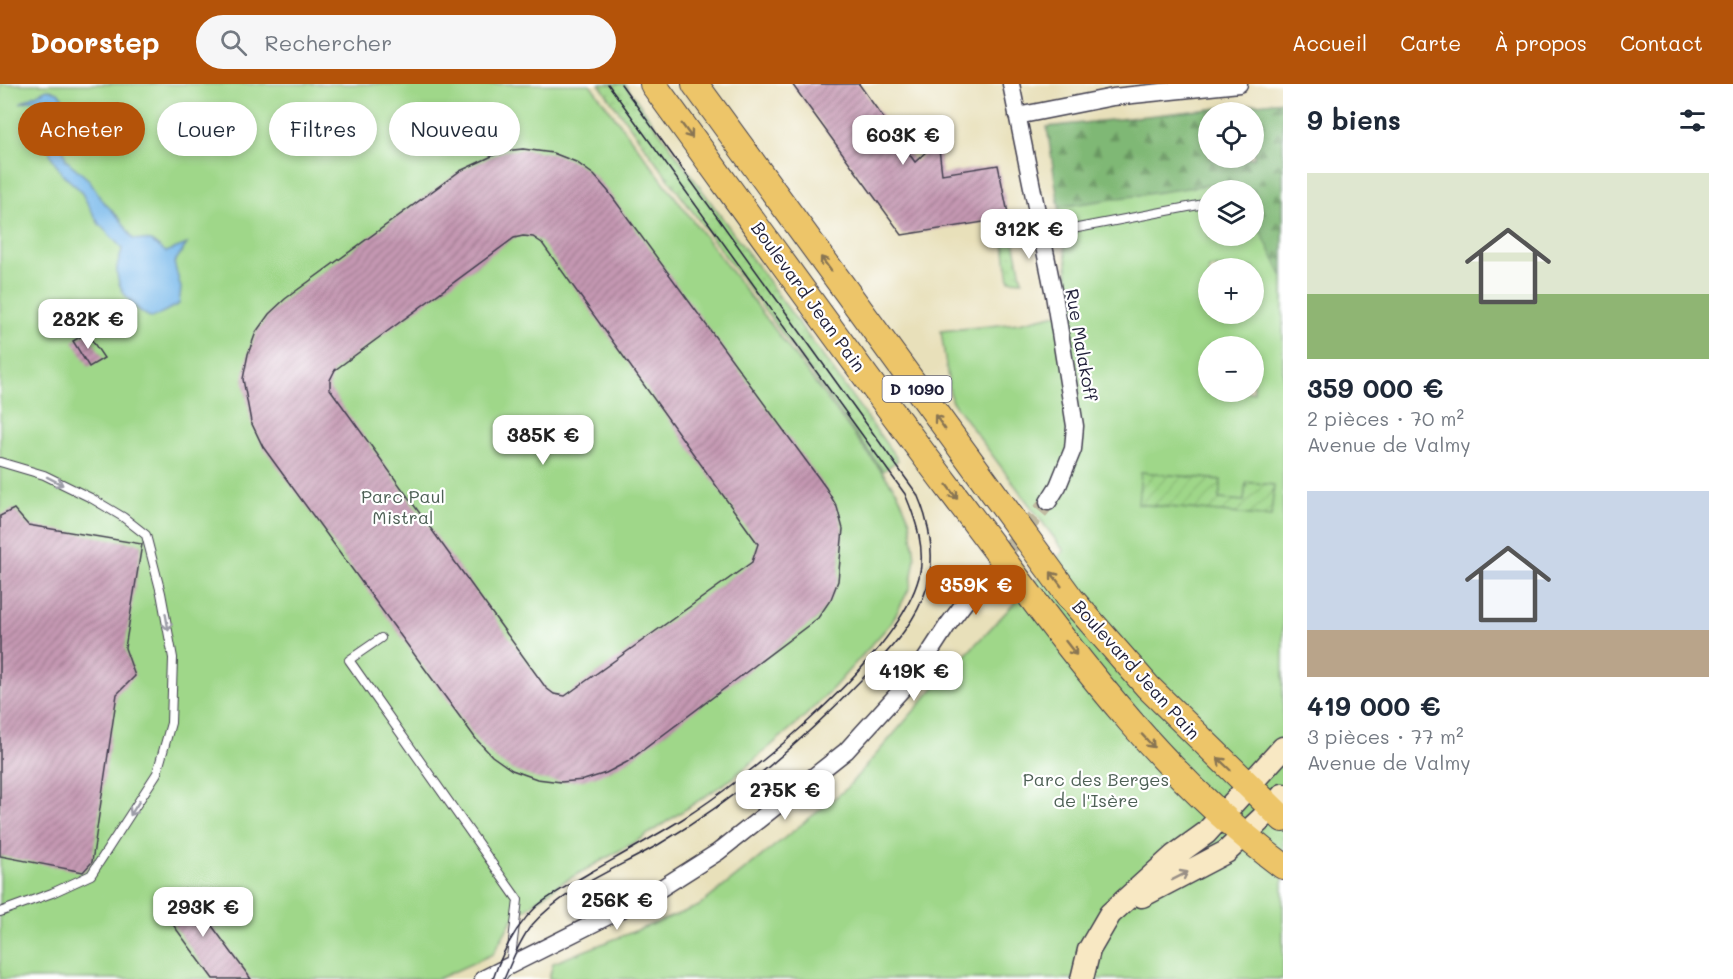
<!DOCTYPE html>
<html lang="fr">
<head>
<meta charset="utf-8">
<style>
	:root { --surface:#fff; --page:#f6f6f7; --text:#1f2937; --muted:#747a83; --accent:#b45309 }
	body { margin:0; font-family:Mali,sans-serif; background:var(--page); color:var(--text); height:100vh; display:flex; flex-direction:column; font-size:22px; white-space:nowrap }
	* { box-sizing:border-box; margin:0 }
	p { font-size:20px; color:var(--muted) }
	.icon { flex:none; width:33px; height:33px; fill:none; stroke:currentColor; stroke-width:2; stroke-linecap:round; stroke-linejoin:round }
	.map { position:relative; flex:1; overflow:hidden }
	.details { display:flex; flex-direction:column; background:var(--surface); width:450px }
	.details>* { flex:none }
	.top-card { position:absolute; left:18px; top:18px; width:570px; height:54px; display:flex; gap:12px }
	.tools { position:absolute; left:1198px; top:18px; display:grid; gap:12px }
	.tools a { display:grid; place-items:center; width:66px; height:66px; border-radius:50%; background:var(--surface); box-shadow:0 3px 9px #0003; font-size:30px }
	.price { position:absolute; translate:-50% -51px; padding:0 14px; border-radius:12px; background:#fff; color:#222; font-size:20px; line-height:39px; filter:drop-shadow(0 2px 3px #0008) }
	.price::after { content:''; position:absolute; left:50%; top:36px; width:18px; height:14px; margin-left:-9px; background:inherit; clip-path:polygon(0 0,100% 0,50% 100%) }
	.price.on { background:var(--accent); color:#fff }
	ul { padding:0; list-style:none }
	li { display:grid; align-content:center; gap:12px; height:318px; padding:0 24px }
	li span { display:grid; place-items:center; height:186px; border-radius:0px; color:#555 }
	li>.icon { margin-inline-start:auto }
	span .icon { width:108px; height:108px; fill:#fffc; stroke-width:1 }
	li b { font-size:26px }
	h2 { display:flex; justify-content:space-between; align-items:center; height:72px; padding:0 24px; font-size:26px }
	.tag { padding:0 21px; border-radius:27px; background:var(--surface); box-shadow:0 3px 9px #0003; font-size:21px; line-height:54px }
	.tag.on { background:var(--accent); color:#fff }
	header { display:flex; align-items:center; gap:36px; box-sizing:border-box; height:84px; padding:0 30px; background:var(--accent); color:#fff }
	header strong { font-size:28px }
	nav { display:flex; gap:33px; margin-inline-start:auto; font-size:21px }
	.search { width:420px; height:54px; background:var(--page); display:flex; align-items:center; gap:15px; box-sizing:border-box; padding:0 21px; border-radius:33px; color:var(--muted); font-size:22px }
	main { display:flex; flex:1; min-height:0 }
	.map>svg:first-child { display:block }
	.grass { fill:url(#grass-dots); stroke:#607c62; stroke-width:1.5 }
	.forest { fill:url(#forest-firs); stroke:#506d58; stroke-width:1.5; fill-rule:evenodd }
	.park { fill:#9fd789; stroke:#607c62; stroke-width:1.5; fill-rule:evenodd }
	.garden { fill:url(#garden-furrows); stroke:#607c62; stroke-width:1.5 }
	.water { fill:#75b7ea; stroke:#4c6c92; stroke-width:1.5 }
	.building { fill:url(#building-hatch); fill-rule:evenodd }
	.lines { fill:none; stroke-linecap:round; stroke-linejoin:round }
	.street-tunnel { stroke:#c0baa1; stroke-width:16; stroke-dasharray:16 8; stroke-linecap:butt }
	.lane-casing { stroke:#403e4e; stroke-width:10 }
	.street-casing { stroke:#403e4e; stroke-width:19 }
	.secondary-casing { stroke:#403e4e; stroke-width:25 }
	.primary-casing { stroke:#403e4e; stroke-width:28 }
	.lane { stroke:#fff; stroke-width:8 }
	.street { stroke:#fff; stroke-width:16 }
	.secondary { stroke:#f8e8c3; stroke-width:22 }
	.primary { stroke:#edc569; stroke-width:26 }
	.tram { stroke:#22223b; stroke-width:1.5 }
	.oneway { stroke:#887452 }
	.oneway2 { stroke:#9c9ca7 }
	.oneway3 { stroke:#988f86 }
	.labels { text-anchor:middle; stroke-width:4.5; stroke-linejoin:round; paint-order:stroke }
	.shield { fill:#fff; stroke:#646476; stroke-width:1.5 }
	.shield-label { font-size:16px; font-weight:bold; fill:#22223b }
	.street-label { font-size:18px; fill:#22223b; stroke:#fff }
	.park-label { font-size:18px; fill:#4e6156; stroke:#fff }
</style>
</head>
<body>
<header>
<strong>Doorstep</strong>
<div class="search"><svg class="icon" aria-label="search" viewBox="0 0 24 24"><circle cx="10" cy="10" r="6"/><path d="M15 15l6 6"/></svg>Rechercher</div>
<nav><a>Accueil</a><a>Carte</a><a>À propos</a><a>Contact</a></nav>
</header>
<main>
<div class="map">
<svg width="1283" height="895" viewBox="0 0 1283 895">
	<defs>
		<pattern id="grass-dots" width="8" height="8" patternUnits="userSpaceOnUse" patternTransform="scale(1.5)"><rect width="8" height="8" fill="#9fd789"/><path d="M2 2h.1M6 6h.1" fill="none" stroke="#89b877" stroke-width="1.8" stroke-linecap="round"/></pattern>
		<pattern id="forest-firs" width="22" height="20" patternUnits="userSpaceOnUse" patternTransform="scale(1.5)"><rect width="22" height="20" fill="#7fb875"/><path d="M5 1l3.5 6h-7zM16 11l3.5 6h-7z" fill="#689561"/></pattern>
		<pattern id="garden-furrows" width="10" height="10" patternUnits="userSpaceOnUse" patternTransform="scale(1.5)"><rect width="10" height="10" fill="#9fd789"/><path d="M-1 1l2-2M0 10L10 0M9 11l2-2" fill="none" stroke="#89b877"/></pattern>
		<pattern id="building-hatch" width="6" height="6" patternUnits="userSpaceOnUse" patternTransform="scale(1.5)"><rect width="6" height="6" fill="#c598b2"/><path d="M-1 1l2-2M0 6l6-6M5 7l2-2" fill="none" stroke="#a07c92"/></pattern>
	</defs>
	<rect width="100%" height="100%" fill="#fff"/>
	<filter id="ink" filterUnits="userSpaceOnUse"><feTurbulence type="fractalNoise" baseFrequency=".0167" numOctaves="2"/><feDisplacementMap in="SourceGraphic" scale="12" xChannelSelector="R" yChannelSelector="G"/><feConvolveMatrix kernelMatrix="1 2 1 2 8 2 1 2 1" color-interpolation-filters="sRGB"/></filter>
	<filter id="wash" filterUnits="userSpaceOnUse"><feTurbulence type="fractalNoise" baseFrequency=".008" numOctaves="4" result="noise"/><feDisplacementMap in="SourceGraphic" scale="24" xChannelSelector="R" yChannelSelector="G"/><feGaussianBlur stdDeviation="1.35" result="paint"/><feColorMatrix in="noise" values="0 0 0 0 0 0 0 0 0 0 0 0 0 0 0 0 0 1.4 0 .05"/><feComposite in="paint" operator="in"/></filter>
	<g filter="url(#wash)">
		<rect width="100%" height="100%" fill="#e8e0ba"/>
		<path class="grass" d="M 599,0 L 625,0 L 898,376 L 883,387 Z
			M 1010,136 L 1022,197 L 1009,196 L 1001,138 Z"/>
		<path class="forest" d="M 1283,17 L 1283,357 L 1202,311 L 1077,204 L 1059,123 L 1047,43 ZM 1209,28 L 1254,28 L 1254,74 L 1209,74 ZM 1209,106 L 1254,106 L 1254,152 L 1209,152 ZM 1209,184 L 1254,184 L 1254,230 L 1209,230 ZM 1209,262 L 1254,262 L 1254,308 L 1209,308 Z"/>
		<path class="park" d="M 0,0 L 590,0 L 898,409 L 910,437 L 915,474 L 910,503 L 892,538 L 834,603 L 802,635 L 733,694 L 642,754 L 558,801 L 512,836 L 493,870 L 438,895 L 0,895 Z
			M 1235,97 L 1240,106 L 1209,106 L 1209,152 L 1254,152 L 1254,134 L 1283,193 L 1283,895 L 549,895 L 553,879 L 699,822 L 846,705 L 933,605 L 1064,467 L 951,316 L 941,247 L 1019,239 L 1070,227 L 1067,179 L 1059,123 ZM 1209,184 L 1254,184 L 1254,230 L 1209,230 ZM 1209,262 L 1254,262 L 1254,308 L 1209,308 Z"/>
		<path class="garden" d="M 1141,388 L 1221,396 L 1219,415 L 1244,417 L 1246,398 L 1274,401 L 1271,433 L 1138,420 Z"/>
		<path class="water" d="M 47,5 L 58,8 L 67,20 L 62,59 L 66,76 L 88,95 L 101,115 L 121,136 L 133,155 L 151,157 L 166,168 L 187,160 L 174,179 L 181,204 L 179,220 L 152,234 C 134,226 115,205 117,183 C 118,176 122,171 122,164 L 99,140 L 80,106 L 62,90 L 51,72 L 46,53 L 51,25 L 50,19 L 41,14 L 20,19 Z"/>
		<g id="blocks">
			<path class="building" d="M 792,0 L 859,0 L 915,78 L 928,66 L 939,65 L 942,90 L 998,81 L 1009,134 L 902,151 Z
				M 523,65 L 553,69 L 576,78 L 594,91 L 608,107 L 826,404 L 837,423 L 843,445 L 838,497 L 831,515 L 818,534 L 627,678 L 606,689 L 584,696 L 561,698 L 537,695 L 512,686 L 492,672 L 476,655 L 263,363 L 251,338 L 243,295 L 248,270 L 256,248 L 269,230 L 285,215 L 460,87 L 503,67 ZM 523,152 L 533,153 L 542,159 L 758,460 L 752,478 L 565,612 L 554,610 L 546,604 L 330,305 L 330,296 L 335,286 L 514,154 Z
				M 87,249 L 104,274 L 89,283 L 73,257 Z
				M 14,425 L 28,441 L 142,460 L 125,564 L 135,592 L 117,610 L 92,778 L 83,788 L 0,772 L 0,432 Z
				M 185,805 L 251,895 L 213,895 L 160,823 Z"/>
		</g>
	</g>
	<g filter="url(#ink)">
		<use href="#blocks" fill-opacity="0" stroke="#403e4e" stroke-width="1.5"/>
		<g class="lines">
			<path class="street-tunnel" d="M 978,501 L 1048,418"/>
			<defs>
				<path id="lane" d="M 1041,151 L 1209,119
					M 0,378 L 44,391 L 91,414 L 123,433 L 146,451 L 161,509 L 173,574 L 171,639 L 157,689 L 91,791 L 52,809 L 0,828
					M 381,554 L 349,576 L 518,816 L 510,881 L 501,895"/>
				<path id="street" d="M 1011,0 L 1054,211 L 1075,342 L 1073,365 L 1058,402 L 1048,418
					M 1017,32 L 1113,13 L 1239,0
					M 483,895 L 652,810 L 718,768 L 846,667 L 915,591 L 947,542 L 978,501"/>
				<path id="secondary" d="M 1142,812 L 1226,768 L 1272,725 L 1283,711
					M 1082,895 L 1089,866 L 1110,830 L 1174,772 L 1206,749 L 1283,664"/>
				<path id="primary" d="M 653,0 C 752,136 850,274 952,408 C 1053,540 1148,682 1283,782
					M 695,0 L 1071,515 L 1148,603 L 1283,735"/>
			</defs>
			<use href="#lane" class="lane-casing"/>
			<use href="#street" class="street-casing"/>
			<use href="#secondary" class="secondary-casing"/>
			<use href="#primary" class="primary-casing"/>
			<use href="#lane" class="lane"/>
			<use href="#street" class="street"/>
			<use href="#secondary" class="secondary"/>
			<use href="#primary" class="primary"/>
			<path class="tram" d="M 493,895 C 502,868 516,842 537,822 C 553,809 573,799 591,788 C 621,771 652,754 681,736 C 750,693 898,572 919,493 C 926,465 916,436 905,410 L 608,0
				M 504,895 C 512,877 519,857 531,842 C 564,804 619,784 661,759 C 738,714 804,656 865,592 C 890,565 916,539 927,503 C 936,471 930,440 917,410 L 621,0"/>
		</g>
		<defs><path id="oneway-shaft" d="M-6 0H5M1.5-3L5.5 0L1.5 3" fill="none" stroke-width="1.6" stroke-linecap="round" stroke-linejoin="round" transform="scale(1.5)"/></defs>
		<g class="oneway">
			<use href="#oneway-shaft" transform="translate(687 47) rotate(54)"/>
			<use href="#oneway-shaft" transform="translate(826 180) rotate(-126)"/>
			<use href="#oneway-shaft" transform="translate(940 338) rotate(-126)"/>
			<use href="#oneway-shaft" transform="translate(952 408) rotate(53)"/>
			<use href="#oneway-shaft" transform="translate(1056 495) rotate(-127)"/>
			<use href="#oneway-shaft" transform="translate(1071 564) rotate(52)"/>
			<use href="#oneway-shaft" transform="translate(1148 657) rotate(47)"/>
			<use href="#oneway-shaft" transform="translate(1224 680) rotate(-136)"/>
		</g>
		<g class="oneway2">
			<use href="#oneway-shaft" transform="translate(55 397) rotate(27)"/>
			<use href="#oneway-shaft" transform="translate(167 538) rotate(80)"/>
			<use href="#oneway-shaft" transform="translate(135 724) rotate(122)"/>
		</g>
		<use class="oneway3" href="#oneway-shaft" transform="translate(1180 792) rotate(-27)"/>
	</g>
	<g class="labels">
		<rect class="shield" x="882.5" y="292" width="69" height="26" rx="4.5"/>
		<g class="shield-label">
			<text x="917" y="311">D 1090</text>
		</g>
		<g class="street-label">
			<text transform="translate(808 213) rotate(54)" y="6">Boulevard Jean Pain</text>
			<text transform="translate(1081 261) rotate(80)" y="6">Rue Malakoff</text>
			<text transform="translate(1136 586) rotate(48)" y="6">Boulevard Jean Pain</text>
		</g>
		<g class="park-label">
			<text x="403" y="419">Parc Paul<tspan x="403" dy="21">Mistral</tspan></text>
			<text x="1096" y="702">Parc des Berges<tspan x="1096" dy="21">de l'Isère</tspan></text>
		</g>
	</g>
</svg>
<div class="tools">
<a><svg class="icon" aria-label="locate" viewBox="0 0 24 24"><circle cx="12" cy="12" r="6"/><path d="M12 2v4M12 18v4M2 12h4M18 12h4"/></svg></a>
<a><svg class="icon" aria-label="layers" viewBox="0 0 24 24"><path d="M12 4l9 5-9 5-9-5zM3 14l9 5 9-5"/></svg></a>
<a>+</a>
<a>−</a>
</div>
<b class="price" style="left:903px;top:82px">603K €</b>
<b class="price" style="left:1029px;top:176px">312K €</b>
<b class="price" style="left:88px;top:266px">282K €</b>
<b class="price" style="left:543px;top:382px">385K €</b>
<b class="price on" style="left:976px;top:532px">359K €</b>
<b class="price" style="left:914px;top:618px">419K €</b>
<b class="price" style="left:785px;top:737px">275K €</b>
<b class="price" style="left:617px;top:847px">256K €</b>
<b class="price" style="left:203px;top:854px">293K €</b>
<div class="top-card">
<a class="tag on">Acheter</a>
<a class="tag">Louer</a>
<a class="tag">Filtres</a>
<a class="tag">Nouveau</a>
</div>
</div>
<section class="details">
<h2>9 biens<svg class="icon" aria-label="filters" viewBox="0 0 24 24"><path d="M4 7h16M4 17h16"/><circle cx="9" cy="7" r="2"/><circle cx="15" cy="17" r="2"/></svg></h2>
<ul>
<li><span style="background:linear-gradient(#dfe7d0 65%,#8fb573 0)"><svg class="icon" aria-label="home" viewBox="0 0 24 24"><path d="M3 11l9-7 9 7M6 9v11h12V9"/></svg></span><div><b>359 000 €</b><p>2 pièces · 70 m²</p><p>Avenue de Valmy</p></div></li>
<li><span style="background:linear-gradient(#c9d6e8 75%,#b9a48a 0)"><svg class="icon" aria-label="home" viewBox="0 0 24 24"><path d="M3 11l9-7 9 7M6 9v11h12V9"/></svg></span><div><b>419 000 €</b><p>3 pièces · 77 m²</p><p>Avenue de Valmy</p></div></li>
</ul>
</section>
</main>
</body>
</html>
